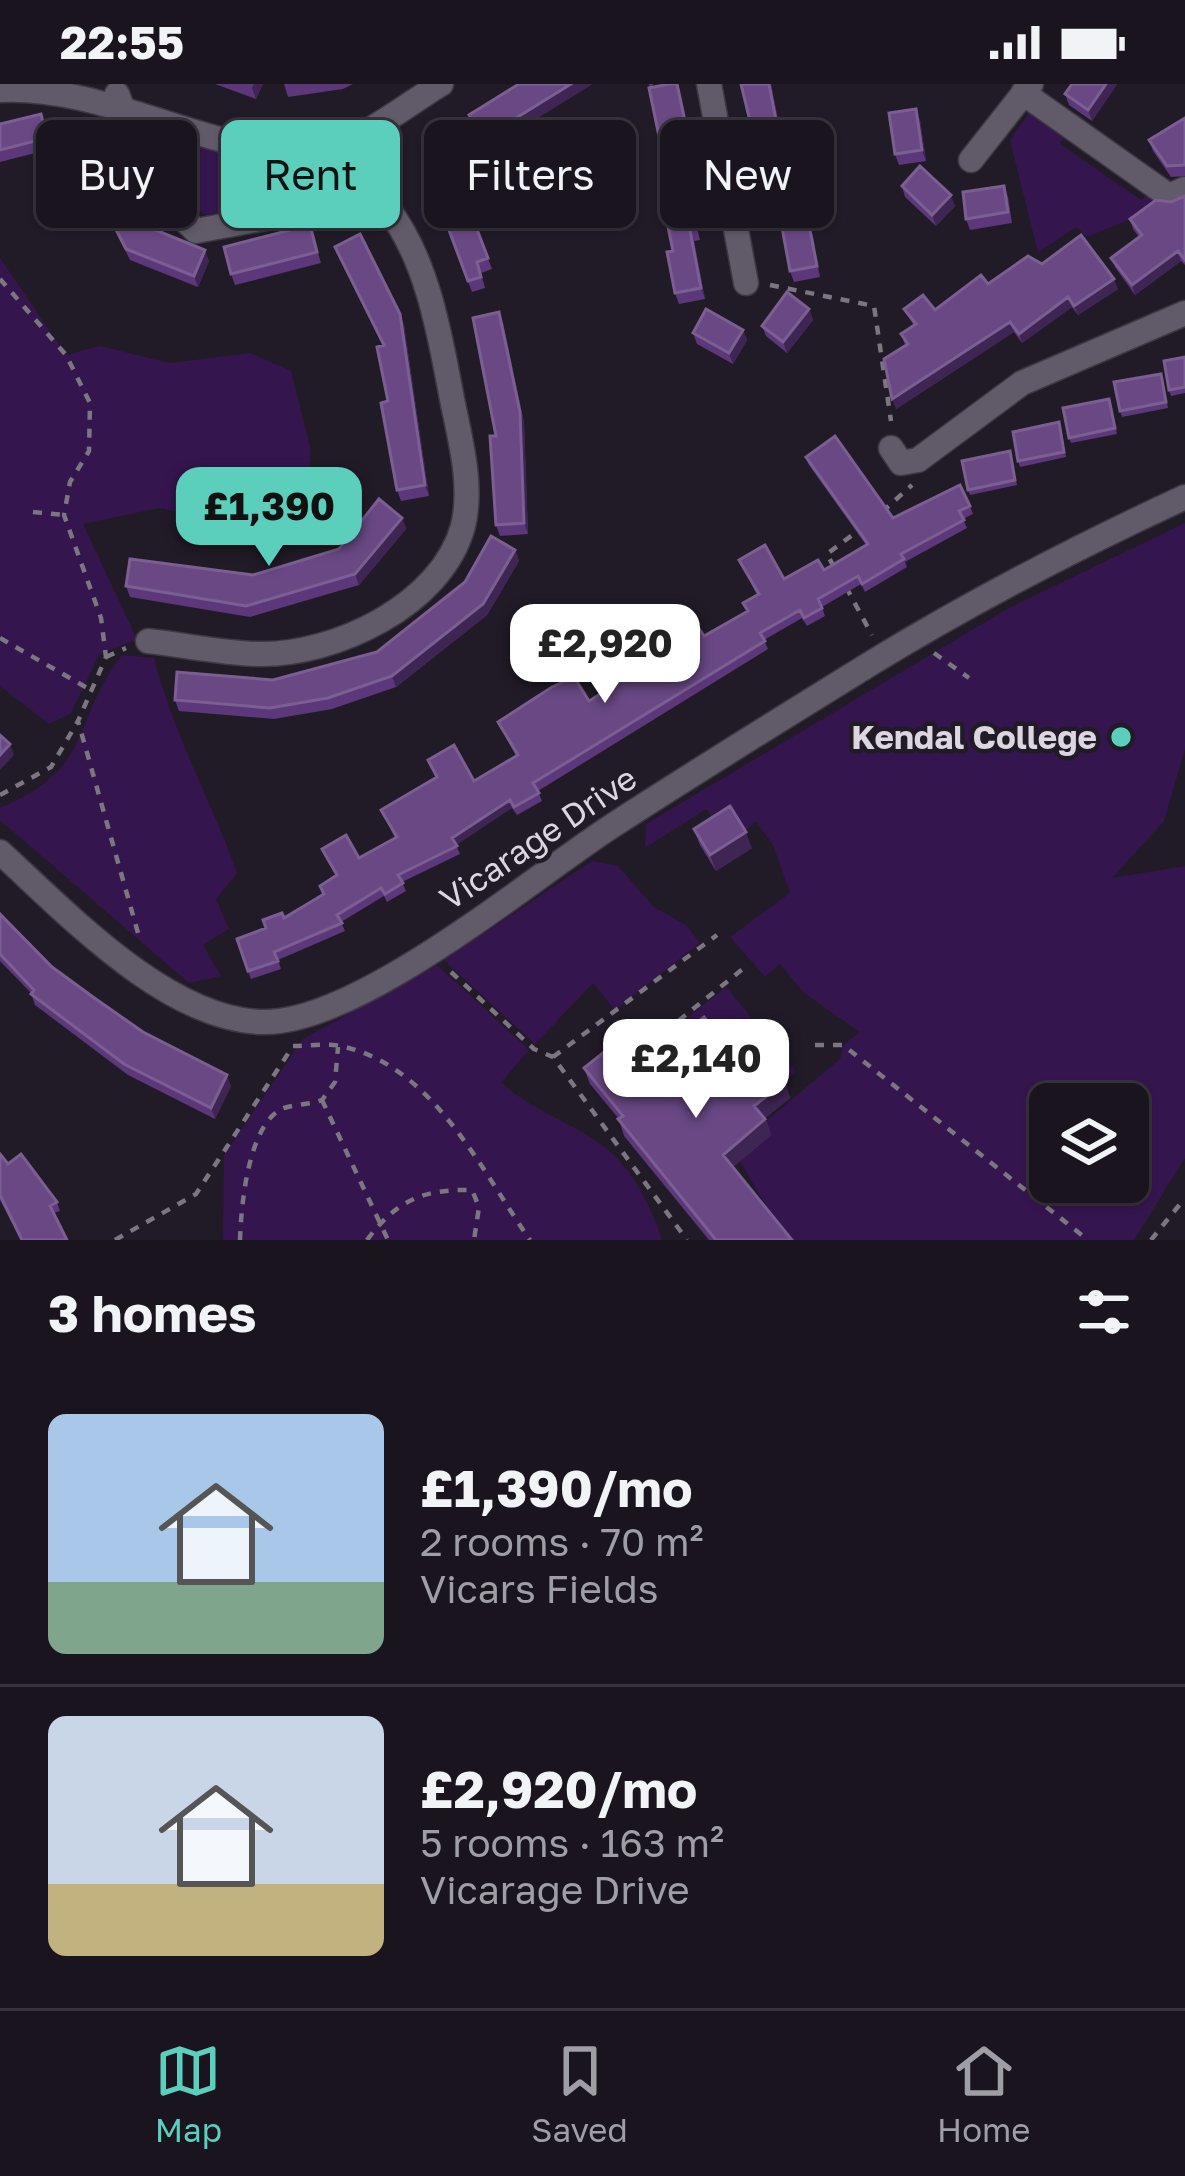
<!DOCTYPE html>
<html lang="en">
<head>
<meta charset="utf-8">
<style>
	:root { --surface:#19141d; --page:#221d26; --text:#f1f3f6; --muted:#9f9ea4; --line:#37333b; --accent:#5bcebc }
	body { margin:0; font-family:"Golos Text",sans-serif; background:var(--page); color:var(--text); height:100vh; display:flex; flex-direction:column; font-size:45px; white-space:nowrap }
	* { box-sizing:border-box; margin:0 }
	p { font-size:39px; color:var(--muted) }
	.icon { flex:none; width:66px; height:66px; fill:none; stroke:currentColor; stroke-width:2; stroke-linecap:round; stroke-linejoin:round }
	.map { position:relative; height:1156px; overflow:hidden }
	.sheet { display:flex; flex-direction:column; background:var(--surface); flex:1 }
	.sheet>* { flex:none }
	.hud { position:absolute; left:36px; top:36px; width:1113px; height:108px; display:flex; gap:24px }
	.buttons { position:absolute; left:1029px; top:999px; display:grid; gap:24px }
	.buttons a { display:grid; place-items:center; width:120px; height:120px; border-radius:18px; background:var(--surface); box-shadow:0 3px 9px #0004,0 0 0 3px var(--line); font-size:60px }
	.price { position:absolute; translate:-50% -102px; padding:0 27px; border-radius:24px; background:#fff; color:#222; font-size:39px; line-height:78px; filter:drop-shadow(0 3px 6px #0008) }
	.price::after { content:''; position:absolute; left:50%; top:72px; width:36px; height:27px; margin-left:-18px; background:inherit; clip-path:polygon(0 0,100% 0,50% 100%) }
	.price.current { background:var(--accent); color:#111 }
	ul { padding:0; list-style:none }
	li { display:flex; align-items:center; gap:36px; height:300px; padding:0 48px }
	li+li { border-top:3px solid var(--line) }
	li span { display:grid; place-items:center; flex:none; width:336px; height:240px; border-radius:18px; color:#555 }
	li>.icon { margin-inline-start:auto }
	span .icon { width:144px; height:144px; fill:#fffc; stroke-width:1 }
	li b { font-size:51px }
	h2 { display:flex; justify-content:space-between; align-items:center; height:144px; padding:0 48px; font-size:51px }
	.chip { padding:0 42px; border-radius:18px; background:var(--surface); box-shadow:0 3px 9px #0004,0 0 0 3px var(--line); font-size:42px; line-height:108px }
	.chip.current { background:var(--accent); color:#111 }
	.status { display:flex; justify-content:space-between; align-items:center; height:84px; padding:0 60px; background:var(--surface); direction:ltr }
	.status svg { height:33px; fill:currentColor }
	.tabs { display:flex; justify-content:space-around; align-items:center; height:168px; border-top:3px solid var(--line); background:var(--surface); font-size:33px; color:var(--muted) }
	.tabs a { display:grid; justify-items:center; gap:6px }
	.tabs .current { color:var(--accent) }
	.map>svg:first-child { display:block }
	.green { fill:#35154e; fill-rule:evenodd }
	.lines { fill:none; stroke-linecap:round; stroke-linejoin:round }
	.minor-casing { stroke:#3d3842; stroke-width:27 }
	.path { stroke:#7c7681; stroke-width:4.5; stroke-dasharray:9 9; stroke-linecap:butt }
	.minor { stroke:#615a69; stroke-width:24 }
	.wall { fill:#5c3779 }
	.shaded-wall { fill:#3e2553 }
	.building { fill:#694884; stroke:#7b5e92; stroke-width:3 }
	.poi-dot { fill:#5bcebc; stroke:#211b27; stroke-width:4.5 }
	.labels { text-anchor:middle; stroke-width:9; stroke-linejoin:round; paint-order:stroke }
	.poi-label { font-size:33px; font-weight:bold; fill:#dbd6df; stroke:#211b27; text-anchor:end }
	.street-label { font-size:33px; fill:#dbd6df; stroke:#211b27 }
</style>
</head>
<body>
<div class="status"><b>22:55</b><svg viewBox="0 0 49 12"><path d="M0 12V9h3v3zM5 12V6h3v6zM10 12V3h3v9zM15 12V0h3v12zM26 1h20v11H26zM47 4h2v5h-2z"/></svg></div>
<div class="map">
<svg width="1185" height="1156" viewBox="0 0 1185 1156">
	<rect width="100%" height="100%" fill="#211b27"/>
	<path class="green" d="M 1031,26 L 1066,49 L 1060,60 L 1141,116 L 1150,108 L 1167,120 L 1087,153 L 1076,143 L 1038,169 L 1010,56 Z
		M 140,34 L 302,97 L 299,112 L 206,131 L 184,119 Z
		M 0,174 L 66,271 L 100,262 L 170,279 L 250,269 L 291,287 L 310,363 L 311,401 L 272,429 L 233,440 L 159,424 L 83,440 L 137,555 L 99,571 L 71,629 L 49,640 L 0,602 Z
		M 1185,439 L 1185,665 L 1164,737 L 1112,794 L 1185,782 L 1185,1074 L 1134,1156 L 786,1156 L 733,1065 L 840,975 L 843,961 L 860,948 L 804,909 L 780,880 L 765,893 L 730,853 L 790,809 L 773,761 L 756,737 L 743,749 L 720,744 L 706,725 L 645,764 L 646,740 L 1009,524 ZM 1050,1020 L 1128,1020 L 1128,1098 L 1050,1098 Z
		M 122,571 L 154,574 C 173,649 211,716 237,789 L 216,815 L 229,845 L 203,861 L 221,892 L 189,899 L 0,736 L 0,724 C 97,682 69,640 122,571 Z
		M 592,777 L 618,782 L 654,823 L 687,842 L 700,859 L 615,926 L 593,899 L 535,960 L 444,876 Z
		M 437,881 L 529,966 L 501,998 C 532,1027 570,1037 603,1062 C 632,1083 652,1124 662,1156 L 223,1156 L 224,1071 L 303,955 Z
		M 726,903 L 796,987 L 780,1001 L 664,986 L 647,966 Z"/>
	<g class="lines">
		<defs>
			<path id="minor" d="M 709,0 L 746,199
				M 0,6 C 115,0 235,86 329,64 C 361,57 411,18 441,0
				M 1023,9 L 1169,112 L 1185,105
				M 117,10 C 138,63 152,108 196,147 L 303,127 L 363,99
				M 971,76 L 1031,0
				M 891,364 L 901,379 L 918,376 L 1022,299 L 1185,229
				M 148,557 C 184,561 222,569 258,570 C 334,572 442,521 463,442 C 473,401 460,355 452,315 C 440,252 428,177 388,125 C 371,104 351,84 333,64
				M 0,768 C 67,829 166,935 261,938 C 356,942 529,796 612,742 C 698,686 786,632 873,578 C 973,517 1079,462 1185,413"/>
		</defs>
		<use href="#minor" class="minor-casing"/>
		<path class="path" d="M 0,195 L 66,271 L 90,319 L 89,367 L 70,398 L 64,431 L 101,534 L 106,573 L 78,637 L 140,856
			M 770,201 L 874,222 L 891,337
			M 33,428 L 64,431
			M 882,428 L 912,401
			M 834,483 L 827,470 L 859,446
			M 846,503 L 872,551
			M 0,554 L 89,605
			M 934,569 L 969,594
			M 106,573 L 126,564
			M 0,711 L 51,683 L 78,637
			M 451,888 L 534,965 L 553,973 L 687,1156
			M 815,961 L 843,961 L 1088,1156
			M 293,962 C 308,962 325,959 340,962 C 432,980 481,1086 530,1156
			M 645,971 L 641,967 L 744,884
			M 553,973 L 717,851
			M 322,1016 L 388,1156
			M 115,1156 L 196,1110 L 293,962
			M 240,1156 C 241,1123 248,1038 284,1024 C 296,1020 309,1021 322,1016 L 335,998 L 338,963
			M 367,1156 C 397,1116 423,1105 472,1106 L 479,1123 L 474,1156
			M 1151,1156 L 1185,1114"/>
		<use href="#minor" class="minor"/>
	</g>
	<path class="wall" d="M 215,0 L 263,0 L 256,15 Z
		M 284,0 L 353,0 L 343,5 L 288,13 Z
		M 519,0 L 488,65 L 473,42 L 469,31 Z
		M 649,0 L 653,0 L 652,4 L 678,0 L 699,96 L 671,102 L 667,91 Z
		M 741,0 L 771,0 L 787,82 L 794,92 L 804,142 L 809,141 L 813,152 L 820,193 L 794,198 L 790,187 L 781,138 L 776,139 L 772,128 Z
		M 1117,0 L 1092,37 L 1069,21 L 1065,10 Z
		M 41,30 L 51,65 L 0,78 L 0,40 Z
		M 1185,34 L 1185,92 L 1171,93 L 1153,67 L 1149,56 Z
		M 920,36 L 926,77 L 899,81 L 895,70 Z
		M 463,56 L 467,67 L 459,107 L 467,137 L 473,135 L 492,185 L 481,189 L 485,204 L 472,208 L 441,125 L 427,122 L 423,111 Z
		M 74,64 L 148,143 L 209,177 L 198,203 L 130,176 Z
		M 902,102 L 955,122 L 936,142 L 905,113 Z
		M 1004,102 L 1008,113 L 1012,139 L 970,146 L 966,135 Z
		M 687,104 L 700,156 L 694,157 L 705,215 L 679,220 L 675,209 L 673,167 Z
		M 1185,112 L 1185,181 L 1181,177 L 1135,211 L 1115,183 L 1111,174 L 1139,153 L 1133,145 L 1130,135 Z
		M 310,141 L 321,179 L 235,201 L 231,190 Z
		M 335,163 L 400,230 L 404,241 L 429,412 L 401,417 L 397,406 L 383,262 Z
		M 1042,180 L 1118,205 L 1078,231 L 1072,223 L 1022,259 L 1014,248 L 896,325 L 905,261 L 901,250 L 914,242 L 904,225 L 935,226 L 988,200 Z
		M 809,225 L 813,236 L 787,269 L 766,252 L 762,242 Z
		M 503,239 L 524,339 L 528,450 L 500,452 L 496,441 L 496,352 Z
		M 743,246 L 747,256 L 733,280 L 697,260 L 693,249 Z
		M 1185,273 L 1185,309 L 1171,312 L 1169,306 Z
		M 1163,295 L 1168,324 L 1122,333 L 1120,327 Z
		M 1111,321 L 1117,350 L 1071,359 L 1069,354 Z
		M 1061,344 L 1066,373 L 1020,383 L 1018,377 Z
		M 1010,367 L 1017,401 L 970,411 L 968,406 Z
		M 806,373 L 893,434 L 970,422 L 973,430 L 963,435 L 967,444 L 905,478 L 907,483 L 865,508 L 861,500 L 822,523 L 825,532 L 807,542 L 802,534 L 764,556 L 768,565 L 538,707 L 542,717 L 517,731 L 512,724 L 472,749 L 456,761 L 460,770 L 402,798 L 406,807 L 387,818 L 384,812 L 341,838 L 345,847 L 278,876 L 281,885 L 251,895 L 248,887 L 266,844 L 323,811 L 320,802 L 336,792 L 322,765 L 359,774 L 395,754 L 381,726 L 436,694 L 428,676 L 474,697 L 516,672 L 498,638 L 589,617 L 647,581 L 644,571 L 704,552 L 747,528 L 743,519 L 757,511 L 739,476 L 784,495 L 824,486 L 866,461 L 809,381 Z
		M 402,434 L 406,445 L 359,501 L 250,533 L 130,513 L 126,502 L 253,491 L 339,465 Z
		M 515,466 L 519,477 L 487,531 L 396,603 L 332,625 L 274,635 L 179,627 L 175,616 L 273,596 L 377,568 Z
		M 694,745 L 752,764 L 716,787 L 700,761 Z
		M 0,830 L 52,883 L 143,948 L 231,1002 L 215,1035 L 128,991 L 35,921 L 31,909 L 0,877 Z
		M 735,971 L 785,998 L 790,1014 L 765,1034 L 771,1051 L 733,1083 L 792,1156 L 709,1156 L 624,1052 L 619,1035 L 590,1000 L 584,984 L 650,976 Z
		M 8,1080 L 57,1118 L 60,1127 L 54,1129 L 67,1156 L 21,1156 L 0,1116 Z"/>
	<path class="shaded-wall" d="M 254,0 L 263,0 L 256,15 L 252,4 Z
		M 571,0 L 593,0 L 488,65 L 484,54 Z
		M 677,0 L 681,9 L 699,96 L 695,85 Z
		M 769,0 L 771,0 L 789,93 L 785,82 Z
		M 1106,0 L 1117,0 L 1092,37 L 1088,26 Z
		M 916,25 L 920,36 L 926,77 L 922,66 Z
		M 463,56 L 467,67 L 459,107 L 470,149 L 455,96 Z
		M 951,111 L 955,122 L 936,142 L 932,131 Z
		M 809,141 L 813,152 L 820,193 L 817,182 Z
		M 690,146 L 694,157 L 705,215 L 701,204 Z
		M 205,166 L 209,177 L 198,203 L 194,192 Z
		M 1178,167 L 1181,177 L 1135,211 L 1132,201 Z
		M 1114,195 L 1118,205 L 1078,231 L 1074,222 Z
		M 1068,213 L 1072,223 L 1022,259 L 1019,250 Z
		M 809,225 L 813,236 L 787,269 L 783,258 Z
		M 499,228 L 503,239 L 524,339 L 528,450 L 524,439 Z
		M 400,230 L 404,241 L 429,412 L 425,401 Z
		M 1010,238 L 1014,248 L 896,325 L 892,315 Z
		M 743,246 L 747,256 L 733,280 L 729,269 Z
		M 402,434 L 406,445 L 359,501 L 355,490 Z
		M 515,466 L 519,477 L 487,531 L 396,603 L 392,592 Z
		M 10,660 L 14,671 L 0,686 L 0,671 Z
		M 510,716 L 512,724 L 455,762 L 452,754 Z
		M 746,748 L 752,764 L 716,787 L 710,771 Z
		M 227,991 L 231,1002 L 215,1035 L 211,1024 Z
		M 785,998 L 790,1014 L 760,1038 L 754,1022 Z
		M 765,1035 L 771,1051 L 729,1087 L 723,1071 Z"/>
	<path class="building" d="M 519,0 L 571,0 L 484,54 L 469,31 Z
		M 669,0 L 677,0 L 695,85 L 667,91 L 649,4 Z
		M 741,0 L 769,0 L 785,82 L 790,81 L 803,142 L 809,141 L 817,182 L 790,187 L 779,127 L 772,128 Z
		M 1072,0 L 1106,0 L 1088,26 L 1065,10 Z
		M 916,25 L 922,66 L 895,70 L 889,29 Z
		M 41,30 L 47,54 L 0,66 L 0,40 Z
		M 1185,34 L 1185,81 L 1167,82 L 1149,56 Z
		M 99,51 L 148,143 L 205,166 L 194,192 L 126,165 L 74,64 Z
		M 435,51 L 463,56 L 455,96 L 466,138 L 473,135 L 488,174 L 477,178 L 481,193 L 468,197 L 437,114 L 423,111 Z
		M 920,82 L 951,111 L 932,131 L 902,102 Z
		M 1004,102 L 1008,128 L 966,135 L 963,108 Z
		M 687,104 L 696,145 L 690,146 L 701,204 L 675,209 L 667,168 L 673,167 L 661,109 Z
		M 1185,112 L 1185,176 L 1178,167 L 1132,201 L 1111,174 L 1142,151 L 1130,135 L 1156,116 L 1171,118 Z
		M 310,141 L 317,168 L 231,190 L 224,163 Z
		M 360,150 L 400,230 L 425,401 L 397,406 L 381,319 L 388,317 L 377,263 L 384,261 L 335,163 Z
		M 1081,151 L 1114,195 L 1074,222 L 1068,213 L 1019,250 L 1010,238 L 892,315 L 884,275 L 908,260 L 901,250 L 916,240 L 904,225 L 923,211 L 935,226 L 981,191 L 988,200 L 1028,172 L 1042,180 Z
		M 787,208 L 809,225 L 783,258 L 762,242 Z
		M 706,225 L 743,246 L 729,269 L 693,249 Z
		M 499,228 L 520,328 L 524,439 L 496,441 L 490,352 L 496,352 L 473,234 Z
		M 1185,273 L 1185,303 L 1169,306 L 1164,277 Z
		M 1161,290 L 1166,318 L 1120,327 L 1114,298 Z
		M 1109,315 L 1115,344 L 1069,354 L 1063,324 Z
		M 1059,338 L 1064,368 L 1018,377 L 1013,348 Z
		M 835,352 L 893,434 L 960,401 L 970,422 L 959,427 L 964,436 L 901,470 L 904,475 L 862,500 L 858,492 L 818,515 L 822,524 L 804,534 L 800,526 L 760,549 L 765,557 L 533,699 L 539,709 L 514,723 L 510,716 L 452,754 L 457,762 L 398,791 L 403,799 L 385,810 L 381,804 L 337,831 L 342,839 L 274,868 L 278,877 L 248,887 L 237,855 L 266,844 L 263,836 L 282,829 L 284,834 L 324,810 L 320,802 L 337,791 L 322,765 L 346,751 L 359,774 L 397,753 L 381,726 L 437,693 L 428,676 L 454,661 L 474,697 L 518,671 L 498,638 L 552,603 L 574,593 L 589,617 L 649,580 L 644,571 L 696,540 L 704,552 L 748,527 L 743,519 L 759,510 L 739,476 L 765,461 L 784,495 L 818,476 L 824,486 L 868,460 L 806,373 Z
		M 1010,367 L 1015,396 L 968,406 L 962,377 Z
		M 379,415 L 402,434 L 355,490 L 246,522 L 126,502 L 130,475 L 253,491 L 339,465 Z
		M 491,452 L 515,466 L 483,520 L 392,592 L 328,614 L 270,624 L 175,616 L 177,588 L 273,596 L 377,568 L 465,498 Z
		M 0,651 L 10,660 L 0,671 Z
		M 730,722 L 746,748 L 710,771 L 694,745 Z
		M 0,830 L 52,883 L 93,913 L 143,948 L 227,991 L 211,1024 L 124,980 L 31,910 L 34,906 L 0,870 Z
		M 704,933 L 735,971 L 752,957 L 785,998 L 754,1022 L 765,1035 L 723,1071 L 792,1156 L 716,1156 L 618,1035 L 623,1032 L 584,984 L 628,949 L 650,976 Z
		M 0,1070 L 8,1080 L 21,1070 L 57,1118 L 50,1122 L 67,1156 L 22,1156 L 0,1111 Z"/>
	<circle class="poi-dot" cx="1121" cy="653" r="12"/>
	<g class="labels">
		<g class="poi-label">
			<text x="1097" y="665">Kendal College</text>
		</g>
		<g class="street-label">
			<text transform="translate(538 754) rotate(-34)" y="12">Vicarage Drive</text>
		</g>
	</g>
</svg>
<div class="buttons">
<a><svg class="icon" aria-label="layers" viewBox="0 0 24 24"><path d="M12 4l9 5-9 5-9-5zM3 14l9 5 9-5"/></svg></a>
</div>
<b class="price current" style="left:269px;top:485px">£1,390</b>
<b class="price" style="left:605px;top:622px">£2,920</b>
<b class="price" style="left:696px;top:1037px">£2,140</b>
<div class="hud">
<a class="chip">Buy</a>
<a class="chip current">Rent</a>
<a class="chip">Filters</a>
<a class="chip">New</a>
</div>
</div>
<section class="sheet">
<h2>3 homes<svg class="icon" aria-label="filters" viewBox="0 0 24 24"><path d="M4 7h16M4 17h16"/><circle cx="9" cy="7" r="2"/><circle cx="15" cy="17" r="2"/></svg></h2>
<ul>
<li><span style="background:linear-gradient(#a9c7e8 70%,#7fa58c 0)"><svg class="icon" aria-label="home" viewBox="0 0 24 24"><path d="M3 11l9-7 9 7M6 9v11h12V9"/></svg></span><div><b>£1,390/mo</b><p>2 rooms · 70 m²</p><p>Vicars Fields</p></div></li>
<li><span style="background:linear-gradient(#c9d6e8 70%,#c2b280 0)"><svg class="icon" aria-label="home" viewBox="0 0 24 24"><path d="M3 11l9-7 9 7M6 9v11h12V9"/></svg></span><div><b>£2,920/mo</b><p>5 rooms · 163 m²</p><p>Vicarage Drive</p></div></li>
</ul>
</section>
<nav class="tabs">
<a class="current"><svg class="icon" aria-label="map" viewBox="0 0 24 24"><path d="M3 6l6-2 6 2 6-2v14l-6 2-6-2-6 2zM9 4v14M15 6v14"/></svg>Map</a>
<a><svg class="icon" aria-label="saved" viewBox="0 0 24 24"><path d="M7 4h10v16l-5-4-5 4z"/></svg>Saved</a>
<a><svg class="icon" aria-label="home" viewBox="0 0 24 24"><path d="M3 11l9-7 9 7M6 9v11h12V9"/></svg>Home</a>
</nav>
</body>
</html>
